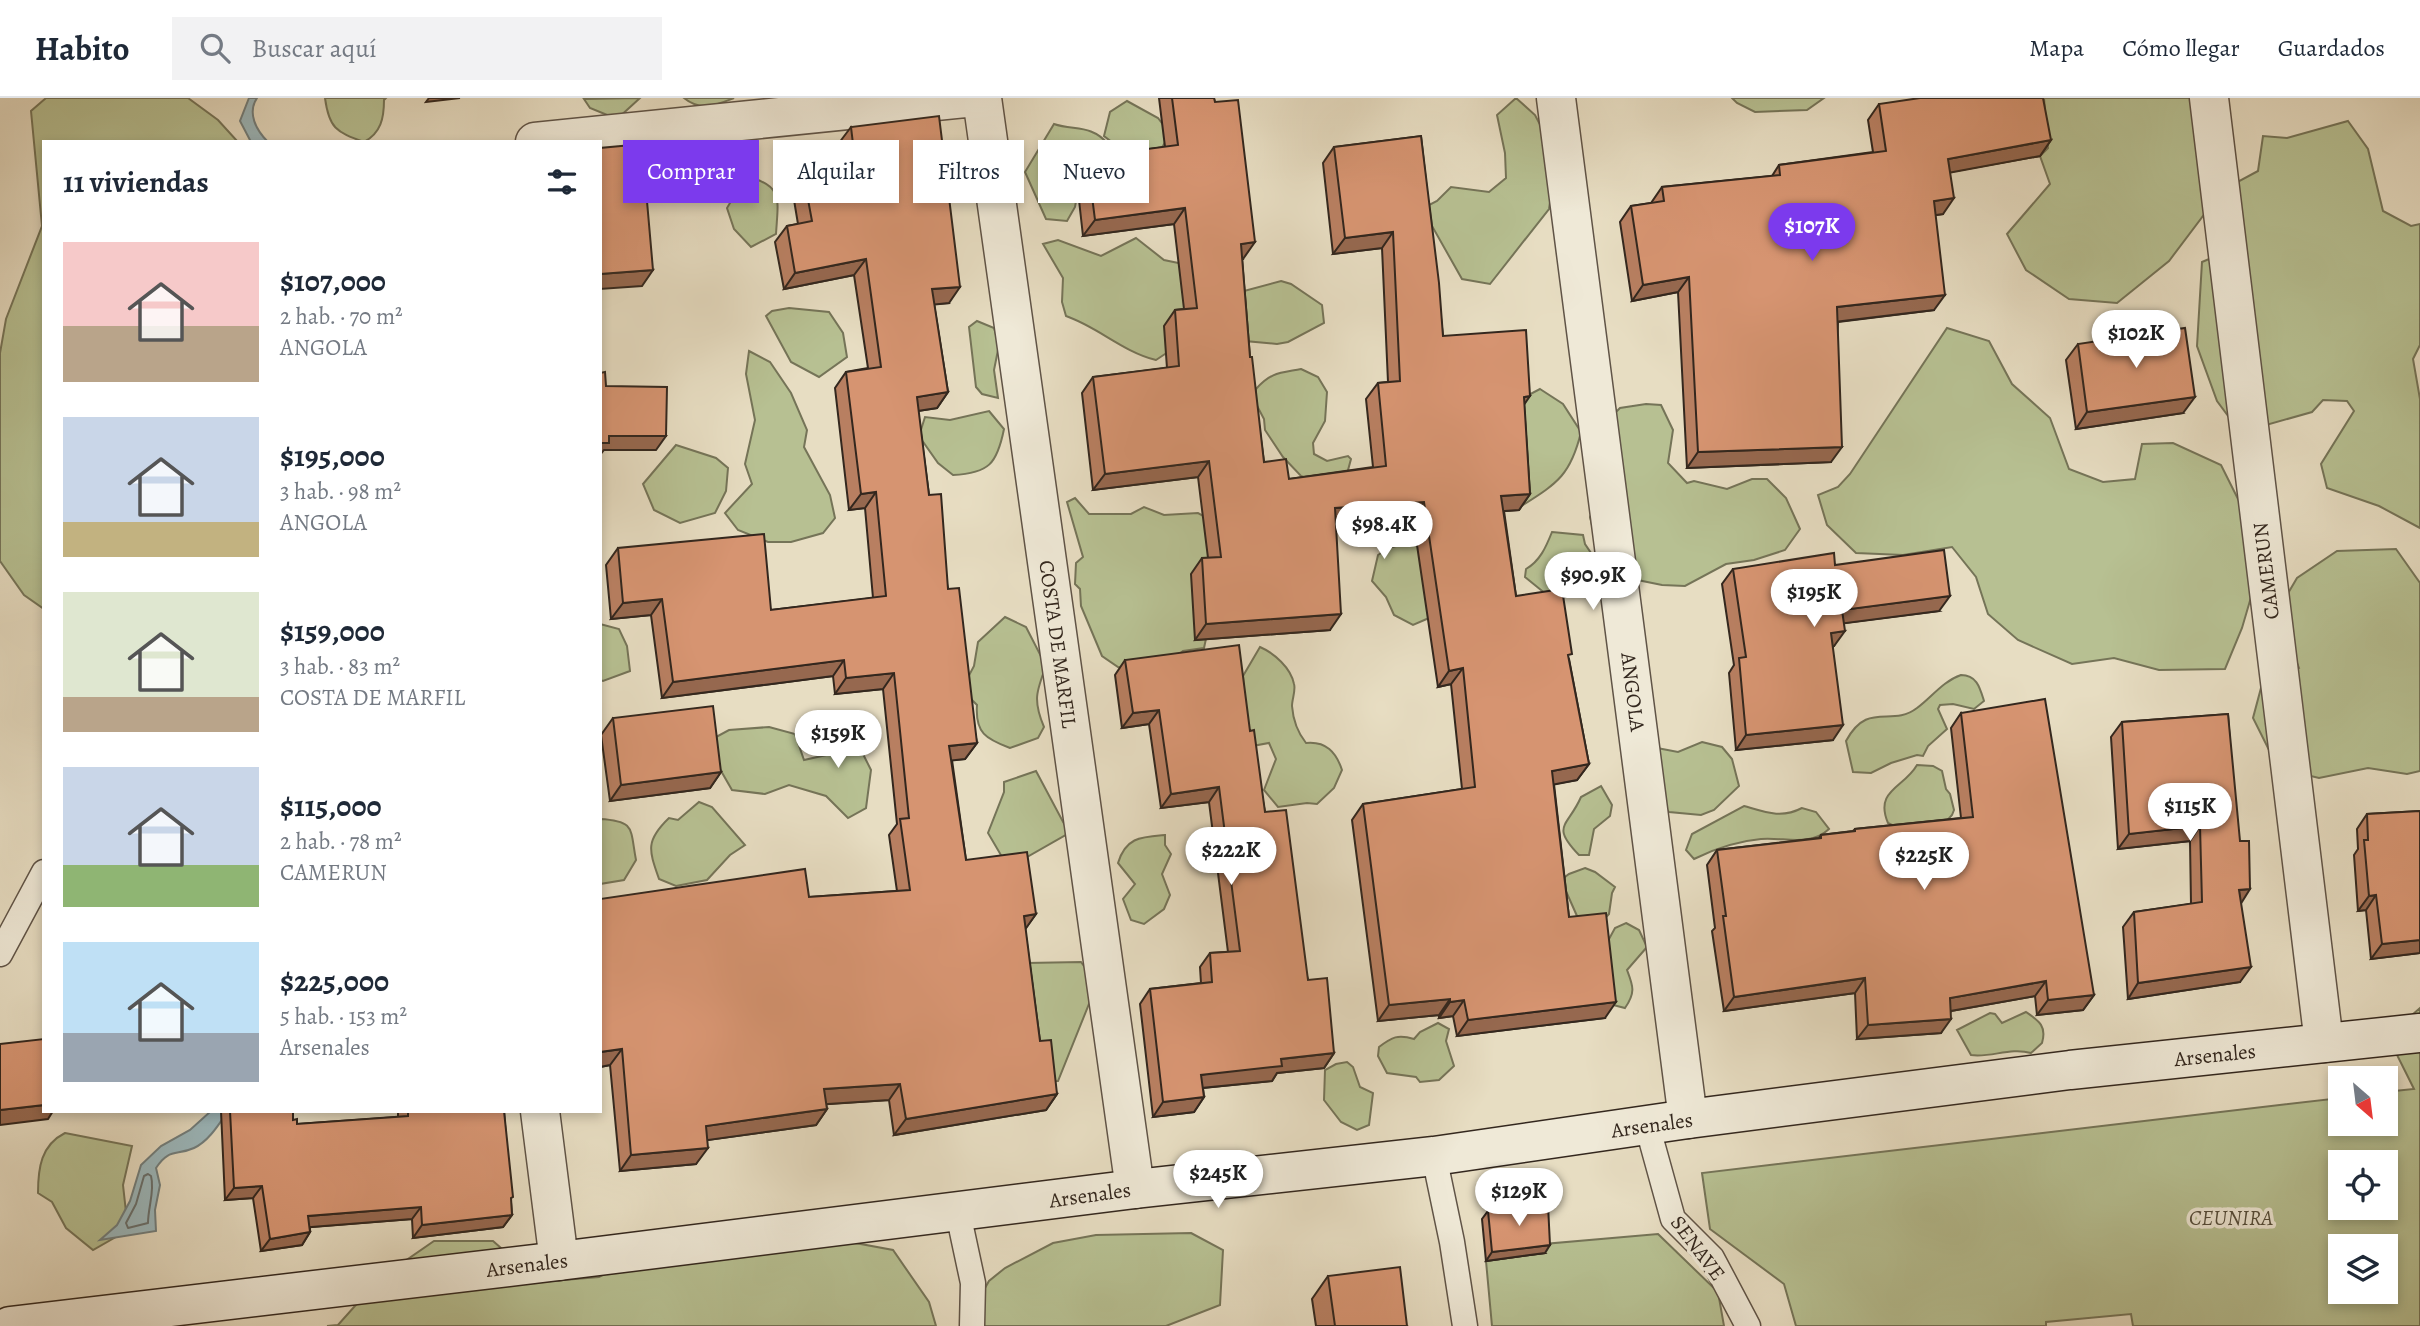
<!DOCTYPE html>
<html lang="es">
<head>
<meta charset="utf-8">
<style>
	:root { --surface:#fff; --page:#f2f2f3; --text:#1f2937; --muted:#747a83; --line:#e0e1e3; --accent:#7c3aed }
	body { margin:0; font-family:Alegreya,serif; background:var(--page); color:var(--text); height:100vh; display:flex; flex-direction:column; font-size:26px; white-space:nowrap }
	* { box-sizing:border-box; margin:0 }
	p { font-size:23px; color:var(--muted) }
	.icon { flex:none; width:38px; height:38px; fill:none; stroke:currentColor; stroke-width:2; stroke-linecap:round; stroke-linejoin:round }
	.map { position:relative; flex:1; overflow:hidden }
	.drawer { position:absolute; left:42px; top:42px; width:560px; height:973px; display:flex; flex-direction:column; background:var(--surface); border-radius:0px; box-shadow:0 4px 10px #0003 }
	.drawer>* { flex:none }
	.banner { position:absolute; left:623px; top:42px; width:665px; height:63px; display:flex; gap:14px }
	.needle { width:46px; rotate:152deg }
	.buttons { position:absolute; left:2328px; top:968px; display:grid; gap:14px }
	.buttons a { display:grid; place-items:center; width:70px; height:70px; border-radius:0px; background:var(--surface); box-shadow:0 4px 10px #0003; font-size:35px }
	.price { position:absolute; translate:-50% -60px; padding:0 16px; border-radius:24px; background:#fff; color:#222; font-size:23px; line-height:46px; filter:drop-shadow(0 2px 4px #0008) }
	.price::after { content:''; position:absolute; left:50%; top:42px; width:21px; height:16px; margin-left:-10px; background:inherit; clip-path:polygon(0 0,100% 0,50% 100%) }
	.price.current { background:var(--accent); color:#fff }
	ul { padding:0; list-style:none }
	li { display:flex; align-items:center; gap:21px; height:175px; padding:0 21px }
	li span { display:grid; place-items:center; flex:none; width:196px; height:140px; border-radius:0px; color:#555 }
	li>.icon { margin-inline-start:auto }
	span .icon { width:84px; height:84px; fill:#fffc; stroke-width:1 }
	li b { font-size:30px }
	h2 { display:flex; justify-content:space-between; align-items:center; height:84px; padding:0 21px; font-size:30px }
	.pill { padding:0 24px; border-radius:0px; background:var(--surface); box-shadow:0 4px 10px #0003; font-size:24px; line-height:63px }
	.pill.current { background:var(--accent); color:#fff }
	header { display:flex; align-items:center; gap:42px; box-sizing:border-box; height:98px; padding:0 35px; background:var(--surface); border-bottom:2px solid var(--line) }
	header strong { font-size:33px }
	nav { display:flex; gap:38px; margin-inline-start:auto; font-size:24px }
	.search { width:490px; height:63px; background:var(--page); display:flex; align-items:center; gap:18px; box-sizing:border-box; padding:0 24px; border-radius:0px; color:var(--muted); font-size:26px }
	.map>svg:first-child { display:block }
	.green { fill:#b7c092; stroke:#757458; stroke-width:2; fill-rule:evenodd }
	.water { fill:#9cb9be; stroke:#727f7e; stroke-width:2 }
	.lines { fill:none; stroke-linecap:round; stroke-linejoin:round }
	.shore { stroke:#68706e; stroke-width:2 }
	.lane-casing { stroke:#605447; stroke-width:27 }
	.street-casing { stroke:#605447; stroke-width:41 }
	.secondary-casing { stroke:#33271e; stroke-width:41 }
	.lane { stroke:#efe9d7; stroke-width:24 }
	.street { stroke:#efe9d7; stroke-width:38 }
	.secondary { stroke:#efe9d7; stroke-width:38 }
	.wall { fill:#b87f61; stroke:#33271e; stroke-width:2 }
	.shaded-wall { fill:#96684f; stroke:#33271e; stroke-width:2 }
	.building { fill:#d69471; stroke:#33271e; stroke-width:2 }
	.labels { text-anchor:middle; stroke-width:7; stroke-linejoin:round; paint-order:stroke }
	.street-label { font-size:21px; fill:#33271e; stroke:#efe9d7 }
	.park-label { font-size:21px; font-style:italic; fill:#544d3b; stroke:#efe9d7 }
</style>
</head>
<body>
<header>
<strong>Habito</strong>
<div class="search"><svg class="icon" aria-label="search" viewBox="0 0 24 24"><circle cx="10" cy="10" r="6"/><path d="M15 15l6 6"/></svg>Buscar aquí</div>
<nav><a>Mapa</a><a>Cómo llegar</a><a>Guardados</a></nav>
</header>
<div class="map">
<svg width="2420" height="1228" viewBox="0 0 2420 1228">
	<rect width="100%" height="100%" fill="#e7ddc2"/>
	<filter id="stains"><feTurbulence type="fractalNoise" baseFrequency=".00286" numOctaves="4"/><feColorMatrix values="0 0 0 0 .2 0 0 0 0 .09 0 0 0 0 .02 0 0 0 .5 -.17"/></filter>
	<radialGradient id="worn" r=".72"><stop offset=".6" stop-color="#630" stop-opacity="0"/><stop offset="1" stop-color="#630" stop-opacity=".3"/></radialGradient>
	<path class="green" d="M 46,0 L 188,0 L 218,22 L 238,44 L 44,44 L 44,511 L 24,497 L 0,463 L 0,255 L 6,221 L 42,128 L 31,13 Z
		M 325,0 L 386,0 L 384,2 C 384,20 381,35 364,44 C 336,34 329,30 325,0 Z
		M 640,0 L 617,21 L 590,10 L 584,1 Z
		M 684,0 L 734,0 C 716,7 701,14 684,0 Z
		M 1516,0 L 1535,17 L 1546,38 L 1553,85 L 1549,111 L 1490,186 L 1462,181 L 1432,128 L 1429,107 L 1437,103 L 1451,89 L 1489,94 L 1506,80 L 1505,55 L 1497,17 Z
		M 1732,0 L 1824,0 L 1807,12 L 1755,14 L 1737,5 Z
		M 2044,0 L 2199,0 L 2212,106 L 2169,163 L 2117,205 L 2069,201 L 2026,172 L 2007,136 L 2050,86 L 2040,58 L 2048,50 Z
		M 1127,3 L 1158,20 L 1170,36 L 1154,63 L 1130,58 L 1104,38 L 1110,14 Z
		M 2348,23 L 2368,51 L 2383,113 L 2411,128 L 2420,126 L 2420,247 L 2413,261 L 2420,301 L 2420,430 L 2379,408 L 2327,390 L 2321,366 L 2354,313 L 2347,303 L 2323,302 L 2312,314 L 2252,331 L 2234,326 L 2217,303 L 2197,248 L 2202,164 L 2223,155 L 2228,89 L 2258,73 L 2263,38 L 2287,40 Z
		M 1054,26 C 1074,33 1091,26 1108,46 L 1098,64 L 1079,87 L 1075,109 L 1067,123 L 1046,121 L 1025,74 Z
		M 746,78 C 784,88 778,101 776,136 L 751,149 L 734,131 L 727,110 Z
		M 1136,140 L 1164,162 L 1193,168 L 1183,244 L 1156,262 C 1123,254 1098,229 1066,218 L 1062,204 L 1063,180 L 1043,146 L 1058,142 L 1101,158 Z
		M 1281,183 L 1291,186 L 1322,207 L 1324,225 L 1288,244 L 1277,246 L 1245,243 L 1244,193 Z
		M 789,210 L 829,214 L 843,235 L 847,259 L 819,279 L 791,264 L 766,218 L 772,213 Z
		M 977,223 L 994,230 L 999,247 L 994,272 L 998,300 L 982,296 L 976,289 L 969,229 Z
		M 1947,230 L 1989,243 L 2012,286 L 2050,320 L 2069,371 L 2103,384 L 2135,381 L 2142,346 L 2173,345 L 2221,367 L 2252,429 L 2259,472 L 2242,530 L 2225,571 L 2159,572 L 2114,560 L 2072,566 L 2018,542 L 1988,516 L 1976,479 L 1952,449 L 1903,457 L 1856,455 L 1827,427 L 1818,397 L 1838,389 L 1850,376 Z
		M 749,253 L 770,264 L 791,295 L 807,332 L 804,349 L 830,397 L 835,420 L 823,435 L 791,444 L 768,444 L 738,432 L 725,415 L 752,386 L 745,366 L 755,322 L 746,276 Z
		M 1301,271 L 1318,279 L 1327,294 L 1325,323 L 1313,345 L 1314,356 L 1327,363 L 1348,358 L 1351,361 L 1348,372 L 1343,381 L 1317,384 L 1301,378 L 1283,359 L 1265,332 L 1264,321 L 1255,304 L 1256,291 C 1271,274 1280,275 1301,271 Z
		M 1540,291 L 1563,306 L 1581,334 C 1571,376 1558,385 1523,407 L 1504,396 L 1492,316 Z
		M 1646,306 L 1661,307 L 1673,332 L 1668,365 L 1687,385 L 1694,383 L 1727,391 L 1752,381 L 1767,381 L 1786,400 L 1800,431 L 1785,452 L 1754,462 L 1726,466 L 1685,488 L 1662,487 L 1618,478 L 1595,439 L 1590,419 L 1601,390 L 1601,329 L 1620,310 Z
		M 989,313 L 1004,331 C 997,366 989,375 953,377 L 938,365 L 919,338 L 925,319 L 950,322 Z
		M 676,347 L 716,360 L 728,370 L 726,393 L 715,415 L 680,425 L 654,412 L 643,386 Z
		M 1075,400 L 1089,416 L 1131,416 L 1144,409 L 1164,417 L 1198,415 L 1229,432 L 1204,550 L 1183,553 L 1167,566 L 1129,571 L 1118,569 L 1102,558 L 1081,508 L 1080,491 L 1075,486 L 1076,465 L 1083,459 L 1067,404 Z
		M 1552,434 L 1583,437 L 1585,446 L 1593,458 C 1589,469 1581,477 1580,490 L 1565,499 L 1552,501 L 1525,479 L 1526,471 C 1540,463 1546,449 1552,434 Z
		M 1406,445 L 1422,445 L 1429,520 L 1413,527 L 1394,517 L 1386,499 L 1372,483 L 1378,457 L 1389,450 Z
		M 2396,451 L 2420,485 L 2420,673 L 2407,676 L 2368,670 L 2319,680 L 2278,670 L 2253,620 L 2261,590 L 2299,570 L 2277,514 L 2297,480 L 2337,453 Z
		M 1005,519 L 1026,529 L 1046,568 C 1036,594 1033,603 1044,629 L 1038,640 L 1010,650 C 986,641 975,635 977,607 L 965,595 L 965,585 L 974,568 L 978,544 Z
		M 600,526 L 619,531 L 627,548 L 630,573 L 603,583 L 600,582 Z
		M 1260,549 C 1274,555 1291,570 1294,586 C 1296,592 1292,601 1292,608 C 1293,621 1298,635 1306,645 C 1326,643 1336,654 1342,672 L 1334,690 L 1317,706 L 1307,705 L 1278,709 L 1264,692 L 1276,661 L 1269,645 L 1247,649 L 1243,578 Z
		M 1961,577 C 1977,577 1980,590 1984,603 L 1974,611 L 1953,606 L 1940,607 L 1938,611 L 1947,631 L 1928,648 L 1923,658 L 1917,657 L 1891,665 L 1871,675 L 1853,674 L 1846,643 C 1868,602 1891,630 1917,610 C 1931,600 1943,583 1961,577 Z
		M 769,629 L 795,636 L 804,662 L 826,657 L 838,641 L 854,638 L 871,672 L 866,710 L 848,720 L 826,698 L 789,687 L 765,696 L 732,692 L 705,645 L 729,632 Z
		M 1702,644 L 1722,649 L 1732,661 L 1739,688 L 1714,712 L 1701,717 L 1669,714 L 1655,700 L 1657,650 L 1678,654 Z
		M 1917,667 L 1933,668 L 1942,673 L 1946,691 L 1950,696 L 1954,712 L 1952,717 L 1945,725 L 1900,731 L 1888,725 C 1874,692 1904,690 1917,667 Z
		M 1036,673 L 1069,735 L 1020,763 L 1005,764 L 988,735 L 1004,694 L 1004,684 Z
		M 1601,688 L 1612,707 L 1610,718 L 1594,731 L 1589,757 L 1579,757 C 1550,727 1568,729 1581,699 Z
		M 699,704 L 712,709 L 745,747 L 730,757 L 707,782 L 676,788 L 659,781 C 649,752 645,743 669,720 L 678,722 Z
		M 1744,708 C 1765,714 1781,721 1802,710 L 1816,714 L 1829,731 C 1810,749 1785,739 1761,741 C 1738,743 1714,751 1694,761 L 1686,752 L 1692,736 Z
		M 600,721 C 636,723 630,731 636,762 L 624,782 L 600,786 Z
		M 1165,737 L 1165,747 L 1171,756 L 1162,776 L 1170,797 L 1164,811 L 1144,826 L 1131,822 L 1123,801 L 1135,786 L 1118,765 C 1126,739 1141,739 1165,737 Z
		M 1585,770 L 1595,774 L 1615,789 L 1612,795 L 1609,816 L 1595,831 L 1577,818 L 1561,782 L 1569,776 Z
		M 1626,825 L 1639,832 L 1647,849 L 1627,872 C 1633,888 1636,894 1625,910 L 1609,906 L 1599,881 L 1609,841 L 1615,830 Z
		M 1081,864 L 1097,886 L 1058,983 L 1022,984 L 1027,865 Z
		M 2420,910 L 2420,1228 L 2133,1228 L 2131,1216 L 2046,1224 L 2046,1228 L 1796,1228 L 1784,1186 L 1710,1131 L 1702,1075 L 2340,1000 L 2340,1026 L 2385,1026 L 2385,994 L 2414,991 L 2396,955 L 2405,923 ZM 2340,1064 L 2385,1064 L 2385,1110 L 2340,1110 ZM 2340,1148 L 2385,1148 L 2385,1194 L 2340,1194 Z
		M 2026,914 C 2039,923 2047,928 2042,945 L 2031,955 C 2010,949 1991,960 1971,957 L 1957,932 L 1990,915 L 1995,916 L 2002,925 Z
		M 1438,925 L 1449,931 L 1446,943 L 1454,968 L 1439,982 L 1420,984 L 1416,979 L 1387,975 L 1378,958 L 1379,949 C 1392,939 1398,936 1414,941 L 1420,934 Z
		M 1347,964 L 1353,969 L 1360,989 L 1373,995 L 1369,1027 L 1357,1032 L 1341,1024 L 1324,1002 L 1325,972 L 1336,966 Z
		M 65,1035 L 132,1048 L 123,1087 L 128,1132 L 93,1152 L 66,1130 L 52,1104 L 38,1095 C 38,1070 41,1047 65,1035 Z
		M 774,1130 L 893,1152 L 929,1204 L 936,1228 L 327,1228 L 338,1227 L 379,1181 L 434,1143 L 493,1143 L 540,1184 L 599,1179 L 654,1149 Z
		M 1191,1135 L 1223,1152 L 1220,1207 L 1166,1228 L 967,1228 L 965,1225 L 989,1183 L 1005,1170 L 1053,1145 L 1096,1137 Z
		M 1658,1136 L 1718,1194 L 1724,1228 L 1492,1228 L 1486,1163 L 1545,1155 L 1544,1146 Z"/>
	<path class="water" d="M 249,0 L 257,0 C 247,15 256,32 268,44 L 251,44 L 240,23 Z
		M 211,1013 L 228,1013 C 219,1026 209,1043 194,1050 C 176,1058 169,1050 156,1070 L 160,1087 L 155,1112 L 156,1133 L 100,1142 L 117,1127 L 130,1103 L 141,1067 L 161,1048 L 190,1032 Z"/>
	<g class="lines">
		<path class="shore" d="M 148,1076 L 151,1078 C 155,1093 148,1109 148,1125 L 128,1130 L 126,1125 L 136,1106 L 144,1078 Z"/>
		<defs>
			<path id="lane" d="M 0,856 L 44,774
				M 1647,1027 L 1673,1121 L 1712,1160 L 1748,1228
				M 1434,1058 L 1452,1144 L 1465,1228
				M 958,1115 L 973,1185 L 972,1228"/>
			<path id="street" d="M 982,0 L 1135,1091
				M 1556,0 L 1688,1021
				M 2209,0 L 2324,945
				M 535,44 L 965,0
				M 540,1013 L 559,1163"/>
			<path id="secondary" d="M 10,1228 L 559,1163 L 1135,1091 L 1434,1058 L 1688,1021 L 2070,972 L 2420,935"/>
		</defs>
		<use href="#lane" class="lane-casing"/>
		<use href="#street" class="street-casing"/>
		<use href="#secondary" class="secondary-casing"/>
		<use href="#lane" class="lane"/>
		<use href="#street" class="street"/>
		<use href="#secondary" class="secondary"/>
	</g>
	<path class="wall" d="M 1159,0 L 1214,0 L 1243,161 L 1242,161 L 1250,259 L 1264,364 L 1289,381 L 1373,369 L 1366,301 L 1378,285 L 1388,284 L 1382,150 L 1333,156 L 1323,65 L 1334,49 L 1421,38 L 1443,238 L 1524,307 L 1530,396 L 1519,412 L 1504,413 L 1516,498 L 1569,561 L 1589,666 L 1577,682 L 1554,686 L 1569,819 L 1605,920 L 1457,938 L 1453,918 L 1439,920 L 1439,917 L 1378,923 L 1352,722 L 1363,706 L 1462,691 L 1451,586 L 1438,589 L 1413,420 L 1336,425 L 1330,532 L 1195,542 L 1191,476 L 1202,460 L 1208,460 L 1198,379 L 1093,392 L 1082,295 L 1093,279 L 1167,270 L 1164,228 L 1175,212 L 1184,211 L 1174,126 L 1083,138 L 1076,75 L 1087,59 L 1165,49 Z
		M 1879,6 L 2051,42 L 2040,58 L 1950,74 L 1943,116 L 1935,117 L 1934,212 L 1838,224 L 1831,364 L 1687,370 L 1678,194 L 1632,203 L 1620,124 L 1631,108 L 1651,105 L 1662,89 L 1772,78 L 1779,67 L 1873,54 L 1868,22 Z
		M 851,29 L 949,205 L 934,206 L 948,294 L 937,310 L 918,313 L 929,397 L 948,491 L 977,645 L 965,661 L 952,662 L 966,762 L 1036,816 L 1025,831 L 1040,943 L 1057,996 L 1046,1012 L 894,1037 L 889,1002 L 826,1006 L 827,1011 L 816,1027 L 707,1042 L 696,1066 L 620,1073 L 610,967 L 600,969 L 809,799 L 897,793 L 889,737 L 897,726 L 883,591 L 835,596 L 833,578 L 662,600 L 651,517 L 611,521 L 606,467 L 618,450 L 771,512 L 873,500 L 865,410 L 849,412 L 835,290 L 846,274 L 868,270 L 854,177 L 784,191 L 775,144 L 787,128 L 798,126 L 793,96 L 804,80 L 843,73 L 839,45 Z
		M 2078,246 L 2183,315 L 2076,331 L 2066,262 Z
		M 1835,467 L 1939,513 L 1844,525 L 1834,548 L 1833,548 L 1833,642 L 1736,652 L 1729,575 L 1734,567 L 1722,486 L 1733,471 Z
		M 1125,562 L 1250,633 L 1265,714 L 1308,882 L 1334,955 L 1324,970 L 1277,975 L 1272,983 L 1203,990 L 1204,999 L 1194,1014 L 1153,1019 L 1140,906 L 1150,891 L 1201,885 L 1200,869 L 1210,855 L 1228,854 L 1209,704 L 1161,710 L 1149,626 L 1122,630 L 1115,577 Z
		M 1961,615 L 2094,897 L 2083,912 L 2037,917 L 2035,898 L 1951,913 L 1941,935 L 1857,941 L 1855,895 L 1724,913 L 1712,833 L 1715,830 L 1707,767 L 1717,752 L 1819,740 L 1821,737 L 1853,733 L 1855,731 L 1961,720 L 1951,630 Z
		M 2228,616 L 2241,804 L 2240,884 L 2128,901 L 2123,829 L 2134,814 L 2191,806 L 2190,743 L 2118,751 L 2111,639 L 2122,624 Z
		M 613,620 L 721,674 L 710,690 L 610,703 L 601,637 Z
		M 2420,713 L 2420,855 L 2371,861 L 2366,812 L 2358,813 L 2354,757 L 2358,751 L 2357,731 L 2367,716 Z
		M 221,1013 L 293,1013 L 293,1022 L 297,1026 L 398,1019 L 398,1013 L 504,1013 L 512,1117 L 503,1129 L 413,1140 L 412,1121 L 310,1129 L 310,1134 L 302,1147 L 261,1153 L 253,1100 L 225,1102 Z
		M 1488,1113 L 1545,1155 L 1486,1163 L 1482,1121 Z
		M 1328,1178 L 1407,1228 L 1316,1228 L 1312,1201 Z"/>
	<path class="shaded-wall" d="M 429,0 L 460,0 L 426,4 Z
		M 2051,42 L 2040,58 L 1937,77 L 1948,61 Z
		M 1954,100 L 1943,116 L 1923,119 L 1934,103 Z
		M 1185,110 L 1174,126 L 1083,138 L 1095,122 Z
		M 1393,134 L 1382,150 L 1333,156 L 1345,140 Z
		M 1255,144 L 1243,161 L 1230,162 L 1241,146 Z
		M 866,161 L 854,177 L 784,191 L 795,175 Z
		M 653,172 L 642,188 L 600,191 L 600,176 Z
		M 1689,179 L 1678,194 L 1632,203 L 1643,187 Z
		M 960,189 L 949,205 L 920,208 L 932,191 Z
		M 1945,197 L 1934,212 L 1826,225 L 1837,209 Z
		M 948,294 L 937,310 L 905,315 L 917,299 Z
		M 1530,298 L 1519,314 L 1524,299 Z
		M 2195,299 L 2183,315 L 2076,331 L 2087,314 Z
		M 609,338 L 666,338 L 656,352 L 604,352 L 600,357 L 600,345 Z
		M 1842,349 L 1831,364 L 1687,370 L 1698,354 Z
		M 1209,363 L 1198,379 L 1093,392 L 1105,376 Z
		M 876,394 L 865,410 L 849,412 L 861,396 Z
		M 1530,396 L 1519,412 L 1490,414 L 1501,398 Z
		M 1424,404 L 1413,420 L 1324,426 L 1335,410 Z
		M 1950,498 L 1939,513 L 1831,527 L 1842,512 Z
		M 662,501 L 651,517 L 611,521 L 623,505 Z
		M 1341,516 L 1330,532 L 1195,542 L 1206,526 Z
		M 1845,533 L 1834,548 L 1821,550 L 1831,535 Z
		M 844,562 L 833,578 L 662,600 L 673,584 Z
		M 1463,570 L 1451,586 L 1438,589 L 1449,573 Z
		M 894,575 L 883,591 L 835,596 L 846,580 Z
		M 1159,612 L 1149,626 L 1122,630 L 1133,615 Z
		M 1843,627 L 1833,642 L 1736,652 L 1746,637 Z
		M 977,645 L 965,661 L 938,664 L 949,648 Z
		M 1589,666 L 1577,682 L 1541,689 L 1552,673 Z
		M 721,674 L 710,690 L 610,703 L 621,687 Z
		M 1219,689 L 1209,704 L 1161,710 L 1171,696 Z
		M 2200,728 L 2190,743 L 2118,751 L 2129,736 Z
		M 2250,791 L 2240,807 L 2239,792 Z
		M 2376,797 L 2366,812 L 2358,813 L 2369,798 Z
		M 1036,816 L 1024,833 L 1024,818 Z
		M 2420,842 L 2420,855 L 2371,861 L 2382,846 Z
		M 2251,869 L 2240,884 L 2128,901 L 2138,885 Z
		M 1865,880 L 1855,895 L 1724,913 L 1734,899 Z
		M 2046,883 L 2035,898 L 1939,915 L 1950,900 Z
		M 2094,897 L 2083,912 L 2037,917 L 2048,902 Z
		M 1450,901 L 1439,917 L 1378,923 L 1389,907 Z
		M 1464,902 L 1453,918 L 1439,920 L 1450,904 Z
		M 1616,904 L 1605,920 L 1457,938 L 1468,922 Z
		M 1951,921 L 1941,935 L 1857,941 L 1868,927 Z
		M 622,951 L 610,967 L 600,969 L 600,954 Z
		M 1334,955 L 1324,970 L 1277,975 L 1272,983 L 1191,991 L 1201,977 L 1281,961 Z
		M 900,986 L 889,1002 L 813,1007 L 824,991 Z
		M 1057,996 L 1046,1012 L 894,1037 L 906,1021 Z
		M 1204,999 L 1194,1014 L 1153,1019 L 1163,1004 Z
		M 44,1007 L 44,1013 L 53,1013 L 48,1021 L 0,1027 L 0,1012 Z
		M 827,1011 L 816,1027 L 694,1044 L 706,1028 Z
		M 708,1050 L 696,1066 L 620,1073 L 631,1057 Z
		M 262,1088 L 253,1100 L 225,1102 L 234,1090 Z
		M 421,1109 L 412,1121 L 299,1130 L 308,1118 Z
		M 512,1117 L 503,1129 L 413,1140 L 422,1127 Z
		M 310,1134 L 302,1147 L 261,1153 L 270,1141 Z
		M 1550,1147 L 1545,1155 L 1486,1163 L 1492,1154 Z"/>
	<path class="building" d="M 1172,0 L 1214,0 L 1215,4 L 1238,2 L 1255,144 L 1241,146 L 1250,259 L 1252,259 L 1264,364 L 1286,361 L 1289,381 L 1386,368 L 1378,285 L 1400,283 L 1393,134 L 1345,140 L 1334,49 L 1421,38 L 1439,185 L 1443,238 L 1526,232 L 1530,298 L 1524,299 L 1530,396 L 1501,398 L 1516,498 L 1562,491 L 1572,556 L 1568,557 L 1589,666 L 1552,673 L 1569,819 L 1606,815 L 1616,904 L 1468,922 L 1464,902 L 1450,904 L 1450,901 L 1389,907 L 1363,706 L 1475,689 L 1463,570 L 1449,573 L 1424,404 L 1335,410 L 1341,516 L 1206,526 L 1202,460 L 1221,459 L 1209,363 L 1105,376 L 1093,279 L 1179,268 L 1175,212 L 1197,210 L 1185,110 L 1095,122 L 1087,59 L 1178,47 Z
		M 1920,0 L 2043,0 L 2051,42 L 1948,61 L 1954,100 L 1934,103 L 1945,197 L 1837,209 L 1842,349 L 1698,354 L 1689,179 L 1643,187 L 1631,108 L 1664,103 L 1662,89 L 1780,77 L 1779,67 L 1886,53 L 1879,6 Z
		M 939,18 L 960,189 L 932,191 L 948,294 L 917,299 L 929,397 L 941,396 L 948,491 L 959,490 L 977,645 L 949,648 L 966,762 L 1027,754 L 1036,816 L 1024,818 L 1040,943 L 1051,942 L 1057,996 L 906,1021 L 900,986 L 824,991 L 827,1011 L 706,1028 L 708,1050 L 631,1057 L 622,951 L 600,954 L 600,801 L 805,771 L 809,799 L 910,792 L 900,721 L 909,720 L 894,575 L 846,580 L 844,562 L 673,584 L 662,501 L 623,505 L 618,450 L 764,436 L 771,512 L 886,498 L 876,394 L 861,396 L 846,274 L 881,269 L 866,161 L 795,175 L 787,128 L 812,123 L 804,80 L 856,71 L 851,29 Z
		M 642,46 L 653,172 L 600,176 L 600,50 Z
		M 2185,230 L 2195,299 L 2087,314 L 2078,246 Z
		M 605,274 L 606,288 L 667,289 L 666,338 L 609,338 L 609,345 L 600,345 L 600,275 Z
		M 1944,452 L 1950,498 L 1842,512 L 1845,533 L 1831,535 L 1843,627 L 1746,637 L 1739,560 L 1746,559 L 1733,471 L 1834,455 L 1835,467 Z
		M 1239,547 L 1250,633 L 1254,632 L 1265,714 L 1286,712 L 1308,882 L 1327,880 L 1334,955 L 1281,961 L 1282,968 L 1201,977 L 1204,999 L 1163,1004 L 1150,891 L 1212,884 L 1210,855 L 1240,853 L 1219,689 L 1171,696 L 1159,612 L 1133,615 L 1125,562 Z
		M 2045,601 L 2094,897 L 2048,902 L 2046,883 L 1950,900 L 1951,921 L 1868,927 L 1865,880 L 1734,899 L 1723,818 L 1726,818 L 1717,752 L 1821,740 L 1821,737 L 1855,733 L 1855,731 L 1973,719 L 1961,615 Z
		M 713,608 L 721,674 L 621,687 L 613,620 Z
		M 2228,616 L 2240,743 L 2249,743 L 2250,791 L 2239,792 L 2251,869 L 2138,885 L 2134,814 L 2202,804 L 2200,728 L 2129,736 L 2122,624 Z
		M 2420,713 L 2420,842 L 2382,846 L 2376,797 L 2369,798 L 2364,742 L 2368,742 L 2367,716 Z
		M 44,941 L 44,1007 L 0,1012 L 0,946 Z
		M 230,1013 L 293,1013 L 293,1022 L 297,1021 L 297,1026 L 408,1018 L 408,1013 L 504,1013 L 513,1099 L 511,1100 L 512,1117 L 422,1127 L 421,1109 L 308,1118 L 310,1134 L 270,1141 L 262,1088 L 234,1090 Z
		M 1548,1107 L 1550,1147 L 1492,1154 L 1488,1113 Z
		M 1400,1169 L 1407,1228 L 1335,1228 L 1328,1178 Z"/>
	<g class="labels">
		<g class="street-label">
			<text transform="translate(2266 473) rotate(-97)" y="7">CAMERUN</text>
			<text transform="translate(1058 546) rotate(82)" y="7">COSTA DE MARFIL</text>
			<text transform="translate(1633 594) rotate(83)" y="7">ANGOLA</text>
			<text transform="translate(2215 957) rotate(-6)" y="7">Arsenales</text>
			<text transform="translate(1652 1027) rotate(-8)" y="7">Arsenales</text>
			<text transform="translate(1090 1097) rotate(-8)" y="7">Arsenales</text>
			<text transform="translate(1698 1150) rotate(53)" y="7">SENAVE</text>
			<text transform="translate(527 1167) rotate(-7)" y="7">Arsenales</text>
		</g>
		<g class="park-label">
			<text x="2231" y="1127">CEUNIRA</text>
		</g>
	</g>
	<rect width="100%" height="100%" filter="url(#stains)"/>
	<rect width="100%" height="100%" fill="url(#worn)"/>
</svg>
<div class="buttons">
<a><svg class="needle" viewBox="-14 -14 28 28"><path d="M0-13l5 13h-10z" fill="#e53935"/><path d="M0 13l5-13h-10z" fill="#747a83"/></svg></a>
<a><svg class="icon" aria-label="locate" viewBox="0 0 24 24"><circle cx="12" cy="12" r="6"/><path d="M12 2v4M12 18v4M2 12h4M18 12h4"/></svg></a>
<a><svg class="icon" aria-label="layers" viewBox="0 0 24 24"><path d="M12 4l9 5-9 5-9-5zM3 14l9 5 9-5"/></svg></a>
</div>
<b class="price current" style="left:1812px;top:165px">$107K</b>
<b class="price" style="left:2136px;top:272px">$102K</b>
<b class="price" style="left:1384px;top:463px">$98.4K</b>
<b class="price" style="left:1593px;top:514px">$90.9K</b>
<b class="price" style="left:1814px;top:531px">$195K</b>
<b class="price" style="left:838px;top:672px">$159K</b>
<b class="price" style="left:2190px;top:745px">$115K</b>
<b class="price" style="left:1231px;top:789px">$222K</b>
<b class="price" style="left:1924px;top:794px">$225K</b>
<b class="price" style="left:1218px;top:1112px">$245K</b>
<b class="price" style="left:1519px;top:1130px">$129K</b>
<div class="banner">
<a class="pill current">Comprar</a>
<a class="pill">Alquilar</a>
<a class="pill">Filtros</a>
<a class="pill">Nuevo</a>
</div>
<section class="drawer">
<h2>11 viviendas<svg class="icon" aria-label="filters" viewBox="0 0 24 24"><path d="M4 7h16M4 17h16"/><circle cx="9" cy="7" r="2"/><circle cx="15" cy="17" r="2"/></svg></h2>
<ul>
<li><span style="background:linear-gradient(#f6c9c9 60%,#b9a48a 0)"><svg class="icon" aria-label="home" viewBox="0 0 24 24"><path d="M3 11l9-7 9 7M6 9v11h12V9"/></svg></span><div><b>$107,000</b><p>2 hab. · 70 m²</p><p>ANGOLA</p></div></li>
<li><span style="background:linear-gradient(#c9d6e8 75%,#c2b280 0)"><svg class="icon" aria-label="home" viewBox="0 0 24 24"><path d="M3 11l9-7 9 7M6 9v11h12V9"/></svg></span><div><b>$195,000</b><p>3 hab. · 98 m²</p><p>ANGOLA</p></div></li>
<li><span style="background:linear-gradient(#dfe7d0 75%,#b9a48a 0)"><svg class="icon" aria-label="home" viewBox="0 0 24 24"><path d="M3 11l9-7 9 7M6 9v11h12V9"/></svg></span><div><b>$159,000</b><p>3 hab. · 83 m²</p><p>COSTA DE MARFIL</p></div></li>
<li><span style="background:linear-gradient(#c9d6e8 70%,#8fb573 0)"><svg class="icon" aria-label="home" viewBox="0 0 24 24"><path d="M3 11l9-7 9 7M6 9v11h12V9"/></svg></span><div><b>$115,000</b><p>2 hab. · 78 m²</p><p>CAMERUN</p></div></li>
<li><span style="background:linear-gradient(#bfe0f5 65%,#9aa5b1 0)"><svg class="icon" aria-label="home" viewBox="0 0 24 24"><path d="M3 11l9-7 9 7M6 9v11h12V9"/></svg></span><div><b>$225,000</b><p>5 hab. · 153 m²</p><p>Arsenales</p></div></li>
</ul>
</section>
</div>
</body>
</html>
